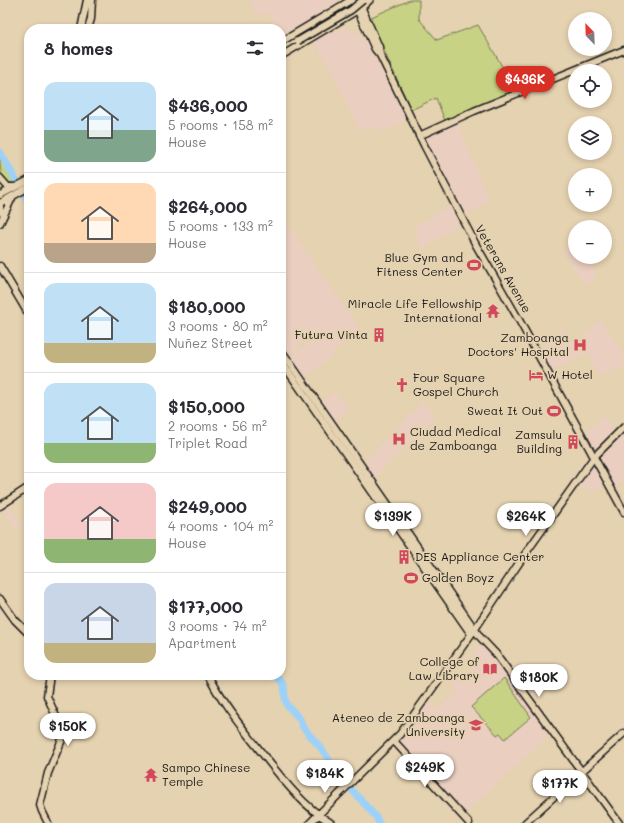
<!DOCTYPE html>
<html lang="en">
<head>
<meta charset="utf-8">
<style>
	:root { --surface:#fff; --page:#f2f2f3; --text:#2b2b33; --muted:#7c7c81; --line:#e1e1e2; --accent:#d93025 }
	body { margin:0; font-family:Mali,sans-serif; background:var(--page); color:var(--text); height:100vh; display:flex; flex-direction:column; font-size:15px; white-space:nowrap }
	* { box-sizing:border-box; margin:0 }
	p { font-size:13px; color:var(--muted) }
	.icon { flex:none; width:22px; height:22px; fill:none; stroke:currentColor; stroke-width:2; stroke-linecap:round; stroke-linejoin:round }
	.map { position:relative; flex:1; overflow:hidden }
	.sheet { position:absolute; left:24px; top:24px; width:262px; height:656px; display:flex; flex-direction:column; background:var(--surface); border-radius:16px; box-shadow:0 2px 6px #0003 }
	.sheet>* { flex:none }
	.needle { width:26px; rotate:337deg }
	.controls { position:absolute; left:568px; top:12px; display:grid; gap:8px }
	.controls a { display:grid; place-items:center; width:44px; height:44px; border-radius:50%; background:var(--surface); box-shadow:0 2px 6px #0003; font-size:20px }
	.price { position:absolute; translate:-50% -34px; padding:0 9px; border-radius:14px; background:#fff; color:#222; font-size:13px; line-height:26px; filter:drop-shadow(0 1px 2px #0008) }
	.price::after { content:''; position:absolute; left:50%; top:24px; width:12px; height:9px; margin-left:-6px; background:inherit; clip-path:polygon(0 0,100% 0,50% 100%) }
	.price.current { background:var(--accent); color:#fff }
	ul { padding:0; list-style:none }
	li { display:flex; align-items:center; gap:12px; height:100px; padding:0 20px }
	li+li { border-top:1px solid var(--line) }
	li span { display:grid; place-items:center; flex:none; width:112px; height:80px; border-radius:12px; color:#555 }
	li>.icon { margin-inline-start:auto }
	span .icon { width:48px; height:48px; fill:#fffc; stroke-width:1 }
	li b { font-size:17px }
	h2 { display:flex; justify-content:space-between; align-items:center; height:48px; padding:0 20px; font-size:17px }
	.map>svg:first-child { display:block }
	.built { fill:#eacebf }
	.green { fill:#c7d285; stroke:#727750 }
	.lines { fill:none; stroke-linecap:round; stroke-linejoin:round }
	.river { stroke:#9cd1fa; stroke-width:7 }
	.secondary-casing { stroke:#1c1c1c; stroke-width:9 }
	.primary-casing { stroke:#1c1c1c; stroke-width:9 }
	.highway-casing { stroke:#1c1c1c; stroke-width:10 }
	.secondary { stroke:#e5d2b0; stroke-width:6 }
	.primary { stroke:#e5d2b0; stroke-width:6 }
	.highway { stroke:#e5d2b0; stroke-width:7 }
	.primary-bridge-casing { stroke:#1c1c1c; stroke-width:9; stroke-linecap:butt }
	.primary-bridge { stroke:#e5d2b0; stroke-width:6 }
	.labels { text-anchor:middle; stroke-width:3.5; stroke-linejoin:round; paint-order:stroke }
	.poi-label { font-size:12px; fill:#1c1c1c; stroke:#e5d2b0; text-anchor:end }
	.street-label { font-size:12px; fill:#1c1c1c; stroke:#e5d2b0 }
</style>
</head>
<body>
<div class="map">
<svg width="624" height="823" viewBox="0 0 624 823">
	<rect width="100%" height="100%" fill="#e5d2b0"/>
	<filter id="ink" filterUnits="userSpaceOnUse"><feTurbulence type="fractalNoise" baseFrequency=".025" numOctaves="2"/><feDisplacementMap in="SourceGraphic" scale="8" xChannelSelector="R" yChannelSelector="G"/><feConvolveMatrix kernelMatrix="1 2 1 2 8 2 1 2 1" color-interpolation-filters="sRGB"/></filter>
	<g filter="url(#ink)">
		<path class="built" d="M 249,0 L 339,0 L 335,6 L 327,12 L 281,39 L 281,29 L 276,29 L 268,11 L 258,16 Z
			M 344,27 L 355,31 L 370,45 L 407,120 L 383,133 L 376,126 L 364,130 L 358,128 L 328,65 L 313,41 L 333,31 Z
			M 458,121 L 489,202 L 464,216 L 423,137 Z
			M 449,206 L 458,225 L 422,250 L 414,227 Z
			M 285,221 L 360,329 L 333,352 L 334,354 L 304,379 L 288,358 L 319,335 L 316,332 L 287,355 L 281,346 L 281,223 Z
			M 575,244 L 575,257 L 586,257 L 598,276 L 585,285 L 563,252 Z
			M 600,319 L 624,354 L 624,367 L 598,376 L 590,360 L 592,357 L 589,352 L 552,371 L 539,349 L 563,325 L 567,333 L 565,335 L 568,338 L 580,342 Z
			M 334,391 L 349,410 L 333,423 L 320,403 Z
			M 423,401 L 437,416 L 373,479 L 362,463 Z
			M 604,414 L 613,431 L 594,450 L 585,434 Z
			M 624,432 L 624,480 L 615,489 L 599,456 Z
			M 593,463 L 604,485 L 592,493 L 577,484 Z
			M 7,504 L 22,524 L 16,529 L 1,508 Z
			M 480,645 L 489,651 L 491,656 L 497,661 L 550,735 L 464,814 L 398,741 L 428,699 L 438,710 L 458,691 L 445,677 L 451,670 L 465,685 L 475,676 L 468,661 L 478,647 Z"/>
		<path class="green" d="M 410,0 L 419,0 L 419,19 L 437,40 L 478,25 L 516,90 L 445,121 L 436,98 L 411,110 L 369,18 Z
			M 0,156 L 14,181 L 9,184 C 0,178 0,167 0,156 Z
			M 504,678 L 531,717 L 505,739 L 500,733 L 497,735 L 471,707 Z"/>
		<g class="lines">
			<path class="river" d="M 0,152 L 29,203
				M 270,675 L 277,677 L 281,681 L 284,686 L 285,699 L 287,705 L 300,719 L 302,726 L 320,747 L 344,781 L 376,817 L 379,823"/>
			<defs>
				<path id="secondary" d="M 81,29 L 87,0
					M 88,29 L 91,19 L 92,0
					M 419,136 L 474,111 L 624,50
					M 0,203 L 0,212
					M 0,266 L 29,315
					M 281,350 L 480,637 L 496,654 L 507,669 L 619,823
					M 281,361 L 471,634
					M 0,506 L 29,487
					M 0,599 L 15,620 L 29,634
					M 208,675 C 221,702 240,725 258,748 C 280,776 301,805 331,823
					M 394,741 L 469,823
					M 48,823 L 42,811 L 40,805 L 48,773 L 63,737 L 62,730 L 47,696 L 50,675
					M 310,823 L 400,734 L 475,629 L 523,557 L 594,457 L 624,427
					M 525,823 L 624,733"/>
				<path id="primary" d="M 353,0 L 375,49 L 380,55 L 424,145 L 476,245 L 519,320 L 624,512
					M 360,4 L 379,47 L 380,55
					M 281,42 L 351,0
					M 281,56 L 358,10
					M 0,178 L 8,187 L 15,187
					M 0,195 L 29,180
					M 0,203 L 29,187
					M 0,223 L 12,198"/>
				<path id="highway" d="M 358,10 L 369,0"/>
			</defs>
			<use href="#secondary" class="secondary-casing"/>
			<use href="#primary" class="primary-casing"/>
			<use href="#highway" class="highway-casing"/>
			<use href="#secondary" class="secondary"/>
			<use href="#primary" class="primary"/>
			<use href="#highway" class="highway"/>
			<defs>
				<path id="primary-bridge" d="M 298,41 L 351,10 L 363,0"/>
			</defs>
			<use href="#primary-bridge" class="primary-bridge-casing"/>
			<use href="#primary-bridge" class="primary-bridge"/>
		</g>
	</g>
	<defs>
		<symbol id="stadium-bare" viewBox="-9 -9 18 18"><path d="M0-5a6.5 5 0 1 0 0 10a6.5 5 0 1 0 0-10ZM-3.5-1.8h7v3.6h-7Z" fill="#d1495b" stroke="#e5d2b0" stroke-width="2.5" paint-order="stroke"/></symbol>
		<symbol id="temple-bare" viewBox="-9 -9 18 18"><path d="M0-6L5-2H3V0L6.5 2.5H4V6H1.5V3h-3V6H-4V2.5H-6.5L-3 0V-2H-5Z" fill="#d1495b" stroke="#e5d2b0" stroke-width="2.5" paint-order="stroke"/></symbol>
		<symbol id="building-bare" viewBox="-9 -9 18 18"><path d="M-4-6H4V6H1V3H-1V6H-4ZM-2.5-4.3h1.7v1.8h-1.7ZM.8-4.3h1.7v1.8H.8ZM-2.5-1h1.7V.8h-1.7ZM.8-1h1.7V.8H.8Z" fill="#d1495b" stroke="#e5d2b0" stroke-width="2.5" paint-order="stroke"/></symbol>
		<symbol id="hospital-bare" viewBox="-9 -9 18 18"><path d="M-5-5h3v3.5h4V-5h3V5h-3V1.5h-4V5h-3Z" fill="#d1495b" stroke="#e5d2b0" stroke-width="2.5" paint-order="stroke"/></symbol>
		<symbol id="hotel-bare" viewBox="-9 -9 18 18"><path d="M-6-4.5h1.5V1H6V5H4.5V3h-9V5H-6ZM-4 0a1.8 1.8 0 1 1 3.6 0ZM.5 0V-2.5h3Q6-2.5 6 0Z" fill="#d1495b" stroke="#e5d2b0" stroke-width="2.5" paint-order="stroke"/></symbol>
		<symbol id="church-bare" viewBox="-9 -9 18 18"><path d="M-1.2-6h2.4v3.5h3.3v2.4h-3.3V6h-2.4V-.1h-3.3v-2.4h3.3Z" fill="#d1495b" stroke="#e5d2b0" stroke-width="2.5" paint-order="stroke"/></symbol>
		<symbol id="library-bare" viewBox="-9 -9 18 18"><path d="M-6-4Q-3-5.5-.7-3.5V5Q-3 3-6 4ZM6-4Q3-5.5 .7-3.5V5Q3 3 6 4Z" fill="#d1495b" stroke="#e5d2b0" stroke-width="2.5" paint-order="stroke"/></symbol>
		<symbol id="university-bare" viewBox="-9 -9 18 18"><path d="M0-5L7-2L0 1L-7-2ZM-4 1L0 2.5L4 1V4Q0 6-4 4Z" fill="#d1495b" stroke="#e5d2b0" stroke-width="2.5" paint-order="stroke"/></symbol>
	</defs>
	<g fill-rule="evenodd">
		<use href="#stadium-bare" x="464" y="255" width="20" height="20"/>
		<use href="#temple-bare" x="483" y="301" width="20" height="20"/>
		<use href="#building-bare" x="369" y="325" width="20" height="20"/>
		<use href="#hospital-bare" x="570" y="335" width="20" height="20"/>
		<use href="#hotel-bare" x="526" y="365" width="20" height="20"/>
		<use href="#church-bare" x="392" y="375" width="20" height="20"/>
		<use href="#stadium-bare" x="544" y="401" width="20" height="20"/>
		<use href="#hospital-bare" x="389" y="429" width="20" height="20"/>
		<use href="#building-bare" x="563" y="432" width="20" height="20"/>
		<use href="#building-bare" x="394" y="547" width="20" height="20"/>
		<use href="#stadium-bare" x="401" y="568" width="20" height="20"/>
		<use href="#library-bare" x="480" y="659" width="20" height="20"/>
		<use href="#university-bare" x="466" y="715" width="20" height="20"/>
		<use href="#temple-bare" x="141" y="765" width="20" height="20"/>
	</g>
	<g class="labels">
		<g class="poi-label">
			<text x="463" y="262">Blue Gym and<tspan x="463" dy="14">Fitness Center</tspan></text>
			<text x="482" y="308">Miracle Life Fellowship<tspan x="482" dy="14">International</tspan></text>
			<text x="368" y="339">Futura Vinta</text>
			<text x="569" y="342">Zamboanga<tspan x="569" dy="14">Doctors' Hospital</tspan></text>
			<text x="547" y="379" text-anchor="start">W Hotel</text>
			<text x="413" y="382" text-anchor="start">Four Square<tspan x="413" dy="14">Gospel Church</tspan></text>
			<text x="543" y="415">Sweat It Out</text>
			<text x="410" y="436" text-anchor="start">Ciudad Medical<tspan x="410" dy="14">de Zamboanga</tspan></text>
			<text x="562" y="439">Zamsulu<tspan x="562" dy="14">Building</tspan></text>
			<text x="415" y="561" text-anchor="start">DES Appliance Center</text>
			<text x="422" y="582" text-anchor="start">Golden Boyz</text>
			<text x="479" y="666">College of<tspan x="479" dy="14">Law Library</tspan></text>
			<text x="465" y="722">Ateneo de Zamboanga<tspan x="465" dy="14">University</tspan></text>
			<text x="162" y="772" text-anchor="start">Sampo Chinese<tspan x="162" dy="14">Temple</tspan></text>
		</g>
		<g class="street-label">
			<text transform="translate(503 269) rotate(60)" y="4">Veterans Avenue</text>
		</g>
	</g>
</svg>
<div class="controls">
<a><svg class="needle" viewBox="-14 -14 28 28"><path d="M0-13l5 13h-10z" fill="#e53935"/><path d="M0 13l5-13h-10z" fill="#7c7c81"/></svg></a>
<a><svg class="icon" aria-label="locate" viewBox="0 0 24 24"><circle cx="12" cy="12" r="6"/><path d="M12 2v4M12 18v4M2 12h4M18 12h4"/></svg></a>
<a><svg class="icon" aria-label="layers" viewBox="0 0 24 24"><path d="M12 4l9 5-9 5-9-5zM3 14l9 5 9-5"/></svg></a>
<a>+</a>
<a>−</a>
</div>
<b class="price current" style="left:525px;top:100px">$436K</b>
<b class="price" style="left:393px;top:537px">$139K</b>
<b class="price" style="left:526px;top:537px">$264K</b>
<b class="price" style="left:539px;top:698px">$180K</b>
<b class="price" style="left:68px;top:747px">$150K</b>
<b class="price" style="left:425px;top:788px">$249K</b>
<b class="price" style="left:325px;top:794px">$184K</b>
<b class="price" style="left:560px;top:804px">$177K</b>
<section class="sheet">
<h2>8 homes<svg class="icon" aria-label="filters" viewBox="0 0 24 24"><path d="M4 7h16M4 17h16"/><circle cx="9" cy="7" r="2"/><circle cx="15" cy="17" r="2"/></svg></h2>
<ul>
<li><span style="background:linear-gradient(#bfe0f5 60%,#7fa58c 0)"><svg class="icon" aria-label="home" viewBox="0 0 24 24"><path d="M3 11l9-7 9 7M6 9v11h12V9"/></svg></span><div><b>$436,000</b><p>5 rooms · 158 m²</p><p>House</p></div></li>
<li><span style="background:linear-gradient(#ffd9b3 75%,#b9a48a 0)"><svg class="icon" aria-label="home" viewBox="0 0 24 24"><path d="M3 11l9-7 9 7M6 9v11h12V9"/></svg></span><div><b>$264,000</b><p>5 rooms · 133 m²</p><p>House</p></div></li>
<li><span style="background:linear-gradient(#bfe0f5 75%,#c2b280 0)"><svg class="icon" aria-label="home" viewBox="0 0 24 24"><path d="M3 11l9-7 9 7M6 9v11h12V9"/></svg></span><div><b>$180,000</b><p>3 rooms · 80 m²</p><p>Nuñez Street</p></div></li>
<li><span style="background:linear-gradient(#bfe0f5 75%,#8fb573 0)"><svg class="icon" aria-label="home" viewBox="0 0 24 24"><path d="M3 11l9-7 9 7M6 9v11h12V9"/></svg></span><div><b>$150,000</b><p>2 rooms · 56 m²</p><p>Triplet Road</p></div></li>
<li><span style="background:linear-gradient(#f6c9c9 70%,#8fb573 0)"><svg class="icon" aria-label="home" viewBox="0 0 24 24"><path d="M3 11l9-7 9 7M6 9v11h12V9"/></svg></span><div><b>$249,000</b><p>4 rooms · 104 m²</p><p>House</p></div></li>
<li><span style="background:linear-gradient(#c9d6e8 75%,#c2b280 0)"><svg class="icon" aria-label="home" viewBox="0 0 24 24"><path d="M3 11l9-7 9 7M6 9v11h12V9"/></svg></span><div><b>$177,000</b><p>3 rooms · 74 m²</p><p>Apartment</p></div></li>
</ul>
</section>
</div>
</body>
</html>
